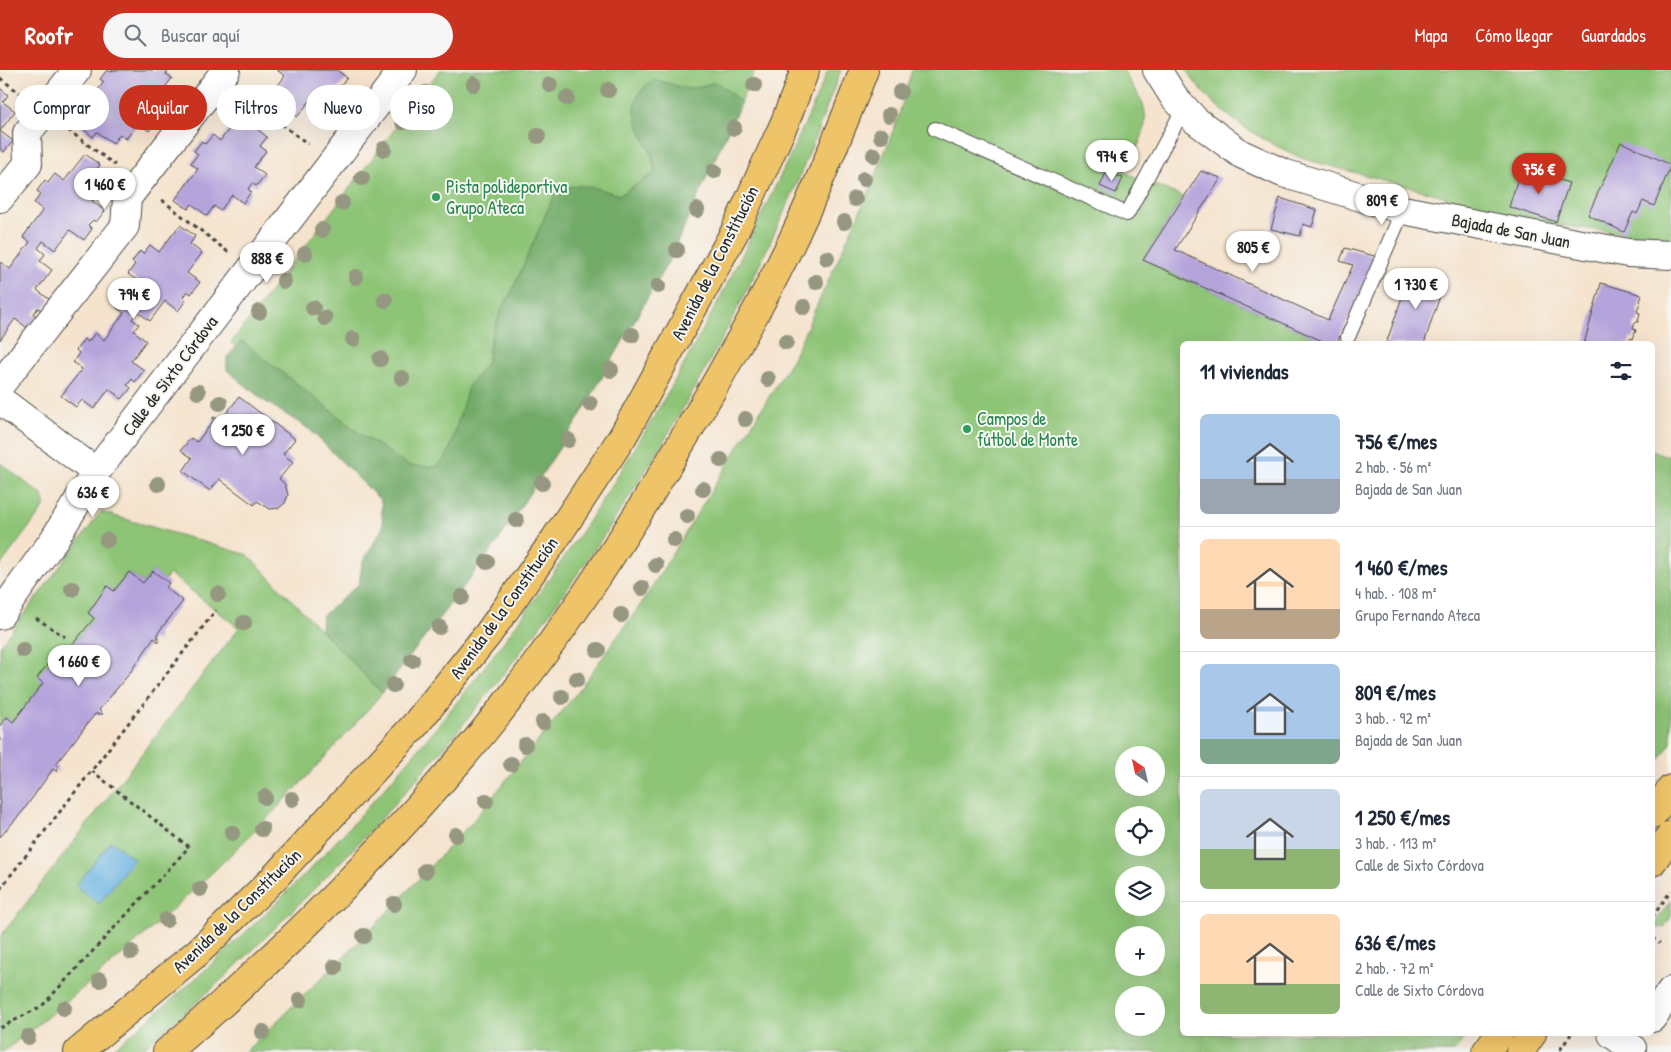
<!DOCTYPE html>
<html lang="es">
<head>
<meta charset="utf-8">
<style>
	:root { --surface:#fff; --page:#f6f6f7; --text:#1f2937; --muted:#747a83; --line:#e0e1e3; --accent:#c8321e }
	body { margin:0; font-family:"Patrick Hand",sans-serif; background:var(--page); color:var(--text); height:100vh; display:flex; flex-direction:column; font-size:19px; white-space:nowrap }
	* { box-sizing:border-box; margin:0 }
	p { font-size:16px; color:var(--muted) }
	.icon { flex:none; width:28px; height:28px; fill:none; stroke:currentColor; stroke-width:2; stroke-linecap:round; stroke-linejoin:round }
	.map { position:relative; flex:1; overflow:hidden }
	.details { position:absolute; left:1180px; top:271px; width:475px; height:695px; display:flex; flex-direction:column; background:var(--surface); border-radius:8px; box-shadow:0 5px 20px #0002 }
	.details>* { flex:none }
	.top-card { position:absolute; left:15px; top:15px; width:475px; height:45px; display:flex; gap:10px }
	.needle { width:32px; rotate:326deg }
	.tools { position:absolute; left:1115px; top:676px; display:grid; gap:10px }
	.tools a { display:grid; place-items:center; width:50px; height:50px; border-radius:50%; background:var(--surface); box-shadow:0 5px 20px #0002; font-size:25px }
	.price { position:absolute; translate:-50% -42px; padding:0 11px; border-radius:18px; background:#fff; color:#222; font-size:16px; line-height:32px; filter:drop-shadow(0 1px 2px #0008) }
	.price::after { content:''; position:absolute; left:50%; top:30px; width:15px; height:11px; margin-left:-8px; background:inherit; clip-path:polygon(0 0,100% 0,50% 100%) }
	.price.selected { background:var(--accent); color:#fff }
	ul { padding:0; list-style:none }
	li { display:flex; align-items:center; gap:15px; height:125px; padding:0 20px }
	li+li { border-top:1px solid var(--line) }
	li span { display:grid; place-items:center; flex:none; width:140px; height:100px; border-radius:8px; color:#555 }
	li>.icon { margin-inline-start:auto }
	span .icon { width:60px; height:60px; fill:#fffc; stroke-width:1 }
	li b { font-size:21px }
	h2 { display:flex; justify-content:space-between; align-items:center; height:60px; padding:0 20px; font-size:21px }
	.pill { padding:0 18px; border-radius:22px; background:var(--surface); box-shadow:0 5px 20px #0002; font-size:18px; line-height:45px }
	.pill.selected { background:var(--accent); color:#fff }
	header { display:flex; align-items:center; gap:30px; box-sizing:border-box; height:70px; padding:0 25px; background:var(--accent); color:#fff }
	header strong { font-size:24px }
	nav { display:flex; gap:28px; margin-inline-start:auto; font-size:18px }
	.search { width:350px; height:45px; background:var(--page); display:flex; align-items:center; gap:12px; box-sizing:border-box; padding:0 18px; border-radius:28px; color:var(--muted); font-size:19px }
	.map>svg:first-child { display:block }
	.green { fill:#8dc476; stroke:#5c7850; fill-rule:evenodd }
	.forest { fill:#72aa67; stroke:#4e6a49 }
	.water { fill:#6bb3e2; stroke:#4b6f86 }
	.building { fill:#b5a4db }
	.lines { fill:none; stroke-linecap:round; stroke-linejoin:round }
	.service-casing { stroke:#494743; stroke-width:16 }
	.minor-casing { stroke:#494743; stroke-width:30 }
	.primary-casing { stroke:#494743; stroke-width:30 }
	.path { stroke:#494743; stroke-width:3; stroke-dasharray:4 4; stroke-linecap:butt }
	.service { stroke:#fff; stroke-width:14 }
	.minor { stroke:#fff; stroke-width:28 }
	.primary { stroke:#efc469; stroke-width:28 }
	.tree { fill:#969781 }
	.leisure-dot { fill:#2e9e5b; stroke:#f6f6f2; stroke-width:2 }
	.labels { text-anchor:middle; stroke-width:4; stroke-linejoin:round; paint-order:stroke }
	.leisure-label { font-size:18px; fill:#27864d; stroke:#f6f6f2; text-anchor:start }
	.street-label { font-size:18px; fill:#2b2b2b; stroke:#f6f6f2 }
</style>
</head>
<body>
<header>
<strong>Roofr</strong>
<div class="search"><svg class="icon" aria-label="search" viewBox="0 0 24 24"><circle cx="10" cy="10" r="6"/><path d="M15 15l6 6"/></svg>Buscar aquí</div>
<nav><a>Mapa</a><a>Cómo llegar</a><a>Guardados</a></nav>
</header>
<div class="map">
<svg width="1671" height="982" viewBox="0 0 1671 982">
	<rect width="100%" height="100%" fill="#f6f6f2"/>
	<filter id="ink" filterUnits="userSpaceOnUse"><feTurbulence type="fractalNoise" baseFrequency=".02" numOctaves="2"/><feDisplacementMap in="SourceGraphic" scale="10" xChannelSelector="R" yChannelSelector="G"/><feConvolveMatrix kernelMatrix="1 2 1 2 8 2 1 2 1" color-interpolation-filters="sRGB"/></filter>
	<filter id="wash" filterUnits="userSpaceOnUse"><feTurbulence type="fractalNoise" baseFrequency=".0096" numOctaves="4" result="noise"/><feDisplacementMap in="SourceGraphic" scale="20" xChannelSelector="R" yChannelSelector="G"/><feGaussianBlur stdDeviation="1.12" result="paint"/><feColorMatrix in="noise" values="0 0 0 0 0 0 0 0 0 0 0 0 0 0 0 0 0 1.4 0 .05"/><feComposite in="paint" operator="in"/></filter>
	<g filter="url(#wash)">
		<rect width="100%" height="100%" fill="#f5e3cd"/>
		<path class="green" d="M 440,0 L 755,0 L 669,190 L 577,351 L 496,474 L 231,273 Z
			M 828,0 L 841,0 C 825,40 811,80 794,120 C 676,389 501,636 292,841 C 243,890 193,939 138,982 L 109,982 C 388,758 607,467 761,146 C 784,98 808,50 828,0 Z
			M 912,0 L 1123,0 C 1129,12 1141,26 1144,38 C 1150,61 1134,83 1124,102 L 1183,127 L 1143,190 L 1329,274 L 1182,274 L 1182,964 L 1467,964 L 1454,982 L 245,982 L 368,863 L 473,751 L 576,624 L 644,530 L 793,288 L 872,115 L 898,48 ZM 1124,685 L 1156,685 L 1156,718 L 1124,718 ZM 1124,745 L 1156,745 L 1156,778 L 1124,778 ZM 1124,805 L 1156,805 L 1156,838 L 1124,838 ZM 1124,865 L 1156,865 L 1156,898 L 1124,898 ZM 1124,925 L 1156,925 L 1156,958 L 1124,958 Z
			M 1186,0 L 1671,0 L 1671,169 L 1548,154 L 1304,89 C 1259,69 1214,43 1186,0 Z
			M 1652,381 L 1671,387 L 1671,673 L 1653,699 Z
			M 0,393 L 42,425 L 45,436 L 0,496 Z
			M 101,442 L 248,485 L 382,623 C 268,756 142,875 3,982 L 0,982 L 0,867 L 239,558 L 170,504 L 164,510 L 153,501 L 143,513 L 129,502 L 114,521 L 107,517 L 88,543 L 94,548 L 63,586 L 57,582 L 43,600 L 43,613 L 13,652 L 7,647 L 0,655 L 0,576 Z
			M 1671,830 L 1671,847 L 1664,857 L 1657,858 L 1655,853 Z"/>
		<path class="forest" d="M 653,9 L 688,19 L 717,12 L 741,32 L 669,190 L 577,351 L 496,474 L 382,623 L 321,560 L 322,546 L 359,514 L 362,493 L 383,457 L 381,431 L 309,359 L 263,330 L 227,300 L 227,287 L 242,271 L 362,365 L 410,396 L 436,397 L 445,389 L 451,376 L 468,317 L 487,292 L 491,267 L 502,238 L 511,223 L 555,123 C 578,109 596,119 620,125 L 654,103 C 656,69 611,43 653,9 Z"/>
		<path class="water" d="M 111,771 L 134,789 L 99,834 L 76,816 Z"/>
		<g id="blocks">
			<path class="building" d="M 107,0 L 111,2 L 113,0 L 168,0 L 166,4 L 172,8 L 160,24 L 170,32 L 161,43 L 158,41 L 153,46 L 157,50 L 149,61 L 138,53 L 126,69 L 120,64 L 113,73 L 97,62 L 93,67 L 81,57 L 104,27 L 97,21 L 104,12 L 100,9 Z
				M 277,0 L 337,0 L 347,8 L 338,19 L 335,17 L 330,22 L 334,25 L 325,37 L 313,27 L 297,47 L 285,37 L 280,45 L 265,33 L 285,6 Z
				M 0,18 L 8,25 L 3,32 L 15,41 L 0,61 L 13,71 L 4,82 L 0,79 Z
				M 243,41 L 256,50 L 252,55 L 267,67 L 260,76 L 266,81 L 254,97 L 265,105 L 256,116 L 252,113 L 248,119 L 251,122 L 243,133 L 232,125 L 220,141 L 214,136 L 207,146 L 192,134 L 188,139 L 175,130 L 198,99 L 191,93 L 198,84 L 194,81 L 202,71 L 205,74 L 213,65 L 220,71 Z
				M 1621,72 L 1671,95 L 1654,136 L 1643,131 L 1637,144 L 1633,142 L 1624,162 L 1588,145 Z
				M 85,84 L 100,95 L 95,102 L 107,112 L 92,131 L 105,141 L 96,152 L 93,150 L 88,155 L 92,159 L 84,170 L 70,160 L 55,180 L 43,171 L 38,178 L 45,184 L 40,191 L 52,200 L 37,220 L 50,230 L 42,241 L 38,238 L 33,244 L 37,247 L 29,259 L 15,249 L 0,270 L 0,192 L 10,199 L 30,172 L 23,167 L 43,140 L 34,133 L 41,124 L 37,121 L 45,110 L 48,113 L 55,104 L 64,111 Z
				M 1521,98 L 1569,113 L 1556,152 L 1509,137 Z
				M 1107,101 L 1123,108 L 1116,123 L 1100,116 Z
				M 1201,101 L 1221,108 L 1175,180 L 1328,250 L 1353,195 L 1340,191 L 1345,178 L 1378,187 L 1336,274 L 1329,274 L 1143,190 Z
				M 1280,128 L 1317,140 L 1312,157 L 1303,154 L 1300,166 L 1271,159 Z
				M 180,155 L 195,166 L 190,174 L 202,183 L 187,203 L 200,212 L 191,224 L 187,221 L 183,227 L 186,230 L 178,241 L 165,231 L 150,251 L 138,242 L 132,249 L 139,254 L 134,261 L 146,271 L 131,291 L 144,300 L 135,312 L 132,309 L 127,315 L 131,318 L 122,329 L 109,319 L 94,339 L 82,330 L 76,337 L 61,326 L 82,299 L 73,292 L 79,283 L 76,280 L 84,269 L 88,272 L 95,263 L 104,270 L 124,243 L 117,238 L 138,211 L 128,204 L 135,194 L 132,192 L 140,181 L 143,184 L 150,175 L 159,182 Z
				M 1411,201 L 1445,212 L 1432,249 L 1424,274 L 1386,274 Z
				M 1601,213 L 1642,225 L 1637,242 L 1640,243 L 1638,252 L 1635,252 L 1633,259 L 1636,260 L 1633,269 L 1630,268 L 1629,274 L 1584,274 Z
				M 239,327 L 295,369 L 283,384 L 293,392 L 279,409 L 285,414 L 288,425 L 285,433 L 279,438 L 270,439 L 257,431 L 254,435 L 219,409 L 210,421 L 183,401 L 192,388 L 181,380 L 191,368 L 197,372 L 214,350 L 213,347 L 221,350 Z
				M 153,501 L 169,513 L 166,518 L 183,531 L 157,564 L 159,572 L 154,568 L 129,604 L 99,640 L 103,644 L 95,644 L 56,694 L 58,702 L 53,699 L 23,741 L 0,767 L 0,655 L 7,647 L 13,652 L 43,613 L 37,608 L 43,600 L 57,582 L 63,586 L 90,553 L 94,548 L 88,543 L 107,516 L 114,521 L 129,502 L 143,513 Z"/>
		</g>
	</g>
	<g filter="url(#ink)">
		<use href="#blocks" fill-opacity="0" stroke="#494743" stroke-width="1"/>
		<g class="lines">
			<defs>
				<path id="service" d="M 935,59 L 1127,144 L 1184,38
					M 1348,267 L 1403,140"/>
				<path id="minor" d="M 1157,0 L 1174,27 L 1195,50 L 1241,84 L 1283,103 L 1403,140 L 1628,183 L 1671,185
					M 0,128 L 28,94 L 27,63 L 77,0
					M 0,315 L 125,156 L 127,128 L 226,0
					M 0,330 L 96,402
					M 0,545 L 53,471 L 96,402 L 403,0
					M 1652,948 L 1671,921
					M 1612,964 L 1632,978"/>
				<path id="primary" d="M 1652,745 L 1671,719
					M 1652,792 L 1671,765
					M 78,982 L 198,882 L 272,810 L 415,655 L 488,564 L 555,469 L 623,366 L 734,163 L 785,52 L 805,0
					M 167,982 C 271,893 368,797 457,693 C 549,587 626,467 697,346 C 730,288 764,230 793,169 C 819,114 842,57 864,0
					M 1486,982 L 1499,964
					M 1520,982 L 1532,964"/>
			</defs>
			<use href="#service" class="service-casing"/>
			<use href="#minor" class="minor-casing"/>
			<use href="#primary" class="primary-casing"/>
			<path class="path" d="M 0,8 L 21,24
				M 243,26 L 308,74
				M 68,60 L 115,95
				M 162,130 L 228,182
				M 36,548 L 65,567
				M 0,819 L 216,540
				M 1652,847 L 1671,821
				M 1652,868 L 1660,873
				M 0,958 L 42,936 L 189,777 L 92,701
				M 1560,980 L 1571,964"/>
			<use href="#service" class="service"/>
			<use href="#minor" class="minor"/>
			<use href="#primary" class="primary"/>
		</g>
		<g class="tree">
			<circle cx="474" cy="14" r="8"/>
			<circle cx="550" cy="15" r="8"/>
			<circle cx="754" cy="15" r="8"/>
			<circle cx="608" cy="20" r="8"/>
			<circle cx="900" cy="22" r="8"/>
			<circle cx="426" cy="23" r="8"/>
			<circle cx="567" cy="28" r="8"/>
			<circle cx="889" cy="45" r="8"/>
			<circle cx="403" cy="52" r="8"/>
			<circle cx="734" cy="58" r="8"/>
			<circle cx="538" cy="66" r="8"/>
			<circle cx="881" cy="66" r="8"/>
			<circle cx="384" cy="79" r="8"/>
			<circle cx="874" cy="85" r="8"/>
			<circle cx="714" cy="101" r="8"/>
			<circle cx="362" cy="108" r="8"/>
			<circle cx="864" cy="109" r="8"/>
			<circle cx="855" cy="129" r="8"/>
			<circle cx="342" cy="133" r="8"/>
			<circle cx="697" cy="140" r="8"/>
			<circle cx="844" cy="152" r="8"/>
			<circle cx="322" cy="160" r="8"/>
			<circle cx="677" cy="180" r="8"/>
			<circle cx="305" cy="184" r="8"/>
			<circle cx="827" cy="188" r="8"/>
			<circle cx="356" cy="207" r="8"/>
			<circle cx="284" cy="211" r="8"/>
			<circle cx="816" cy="212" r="8"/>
			<circle cx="658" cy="216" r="8"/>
			<circle cx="385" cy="230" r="8"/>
			<circle cx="804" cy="237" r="8"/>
			<circle cx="313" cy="238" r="8"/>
			<circle cx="259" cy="242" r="8"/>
			<circle cx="325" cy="248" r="8"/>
			<circle cx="632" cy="265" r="8"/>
			<circle cx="353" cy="269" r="8"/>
			<circle cx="786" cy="272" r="8"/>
			<circle cx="380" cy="289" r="8"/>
			<circle cx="611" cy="300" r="8"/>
			<circle cx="402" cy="308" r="8"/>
			<circle cx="768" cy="309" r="8"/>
			<circle cx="198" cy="322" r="8"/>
			<circle cx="220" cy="333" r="8"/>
			<circle cx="590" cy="334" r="8"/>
			<circle cx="745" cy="349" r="8"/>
			<circle cx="568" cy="370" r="8"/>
			<circle cx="721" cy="390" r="8"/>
			<circle cx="542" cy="413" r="8"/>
			<circle cx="158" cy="414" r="8"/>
			<circle cx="703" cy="419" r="8"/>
			<circle cx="687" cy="446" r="8"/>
			<circle cx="516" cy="450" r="8"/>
			<circle cx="107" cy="470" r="8"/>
			<circle cx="674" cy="470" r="8"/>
			<circle cx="487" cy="492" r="8"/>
			<circle cx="656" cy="495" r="8"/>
			<circle cx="642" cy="518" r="8"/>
			<circle cx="72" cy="519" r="8"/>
			<circle cx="218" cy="524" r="8"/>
			<circle cx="462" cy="527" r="8"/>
			<circle cx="621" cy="545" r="8"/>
			<circle cx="244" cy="553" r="8"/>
			<circle cx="439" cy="557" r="8"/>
			<circle cx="23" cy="580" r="8"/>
			<circle cx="598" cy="580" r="8"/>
			<circle cx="412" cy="590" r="8"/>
			<circle cx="577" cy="609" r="8"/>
			<circle cx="393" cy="615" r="8"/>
			<circle cx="562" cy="627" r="8"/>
			<circle cx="543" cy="652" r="8"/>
			<circle cx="525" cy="675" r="8"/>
			<circle cx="511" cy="694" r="8"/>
			<circle cx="265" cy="727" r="8"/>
			<circle cx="292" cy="729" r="8"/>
			<circle cx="486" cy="731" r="8"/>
			<circle cx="262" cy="759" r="8"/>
			<circle cx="232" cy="763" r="8"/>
			<circle cx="456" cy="765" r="8"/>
			<circle cx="425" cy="801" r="8"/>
			<circle cx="200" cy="819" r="8"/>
			<circle cx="394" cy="834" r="8"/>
			<circle cx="166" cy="850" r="8"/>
			<circle cx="364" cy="866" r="8"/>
			<circle cx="131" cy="882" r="8"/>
			<circle cx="335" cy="897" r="8"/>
			<circle cx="100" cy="910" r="8"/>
			<circle cx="300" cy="930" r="8"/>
			<circle cx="64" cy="938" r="8"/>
			<circle cx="263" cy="962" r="8"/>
			<circle cx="28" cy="967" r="8"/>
		</g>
	</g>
	<g class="leisure-dot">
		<circle cx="436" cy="127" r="5"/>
		<circle cx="967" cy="359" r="5"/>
	</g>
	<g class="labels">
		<g class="leisure-label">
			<text x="446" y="123">Pista polideportiva<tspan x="446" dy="21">Grupo Ateca</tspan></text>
			<text x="977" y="355">Campos de<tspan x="977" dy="21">fútbol de Monte</tspan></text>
		</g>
		<g class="street-label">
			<text transform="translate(1511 161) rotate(11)" y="6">Bajada de San Juan</text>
			<text transform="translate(715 193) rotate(-63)" y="6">Avenida de la Constitución</text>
			<text transform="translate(170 306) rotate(-53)" y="6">Calle de Sixto Córdova</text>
			<text transform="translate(504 538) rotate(-54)" y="6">Avenida de la Constitución</text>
			<text transform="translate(237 841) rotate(-44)" y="6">Avenida de la Constitución</text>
		</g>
	</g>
</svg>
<div class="tools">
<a><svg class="needle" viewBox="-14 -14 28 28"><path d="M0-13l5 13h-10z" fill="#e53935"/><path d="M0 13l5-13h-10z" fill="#747a83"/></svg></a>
<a><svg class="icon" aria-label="locate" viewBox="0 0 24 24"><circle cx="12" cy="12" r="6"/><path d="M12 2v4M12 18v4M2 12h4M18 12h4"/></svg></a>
<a><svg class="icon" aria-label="layers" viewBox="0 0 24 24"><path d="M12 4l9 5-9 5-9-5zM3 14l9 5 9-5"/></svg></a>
<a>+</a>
<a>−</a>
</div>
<b class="price" style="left:1112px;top:112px">974 €</b>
<b class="price selected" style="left:1539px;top:125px">756 €</b>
<b class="price" style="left:105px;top:140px">1 460 €</b>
<b class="price" style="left:1382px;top:156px">809 €</b>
<b class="price" style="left:1253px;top:203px">805 €</b>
<b class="price" style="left:267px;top:214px">888 €</b>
<b class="price" style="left:1416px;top:240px">1 730 €</b>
<b class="price" style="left:134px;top:250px">794 €</b>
<b class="price" style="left:243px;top:386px">1 250 €</b>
<b class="price" style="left:93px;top:448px">636 €</b>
<b class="price" style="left:79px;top:617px">1 660 €</b>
<div class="top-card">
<a class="pill">Comprar</a>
<a class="pill selected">Alquilar</a>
<a class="pill">Filtros</a>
<a class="pill">Nuevo</a>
<a class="pill">Piso</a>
</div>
<section class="details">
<h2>11 viviendas<svg class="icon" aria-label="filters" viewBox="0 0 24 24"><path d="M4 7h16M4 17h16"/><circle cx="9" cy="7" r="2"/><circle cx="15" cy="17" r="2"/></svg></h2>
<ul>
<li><span style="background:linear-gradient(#a9c7e8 65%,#9aa5b1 0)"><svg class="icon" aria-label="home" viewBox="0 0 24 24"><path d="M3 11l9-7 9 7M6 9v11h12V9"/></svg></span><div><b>756 €/mes</b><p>2 hab. · 56 m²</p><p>Bajada de San Juan</p></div></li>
<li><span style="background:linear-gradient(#ffd9b3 70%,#b9a48a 0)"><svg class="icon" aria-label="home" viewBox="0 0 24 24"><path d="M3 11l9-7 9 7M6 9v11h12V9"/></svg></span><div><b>1 460 €/mes</b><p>4 hab. · 108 m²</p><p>Grupo Fernando Ateca</p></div></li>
<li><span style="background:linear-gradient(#a9c7e8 75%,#7fa58c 0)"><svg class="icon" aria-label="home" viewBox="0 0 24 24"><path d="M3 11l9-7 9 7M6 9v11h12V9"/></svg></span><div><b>809 €/mes</b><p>3 hab. · 92 m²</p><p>Bajada de San Juan</p></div></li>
<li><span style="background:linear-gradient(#c9d6e8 60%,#8fb573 0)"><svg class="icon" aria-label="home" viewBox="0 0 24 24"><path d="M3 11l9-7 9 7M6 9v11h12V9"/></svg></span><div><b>1 250 €/mes</b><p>3 hab. · 113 m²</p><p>Calle de Sixto Córdova</p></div></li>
<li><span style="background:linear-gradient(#ffd9b3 70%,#8fb573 0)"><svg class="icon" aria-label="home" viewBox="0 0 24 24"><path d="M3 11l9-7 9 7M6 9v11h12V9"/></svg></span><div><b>636 €/mes</b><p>2 hab. · 72 m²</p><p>Calle de Sixto Córdova</p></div></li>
</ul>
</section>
</div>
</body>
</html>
